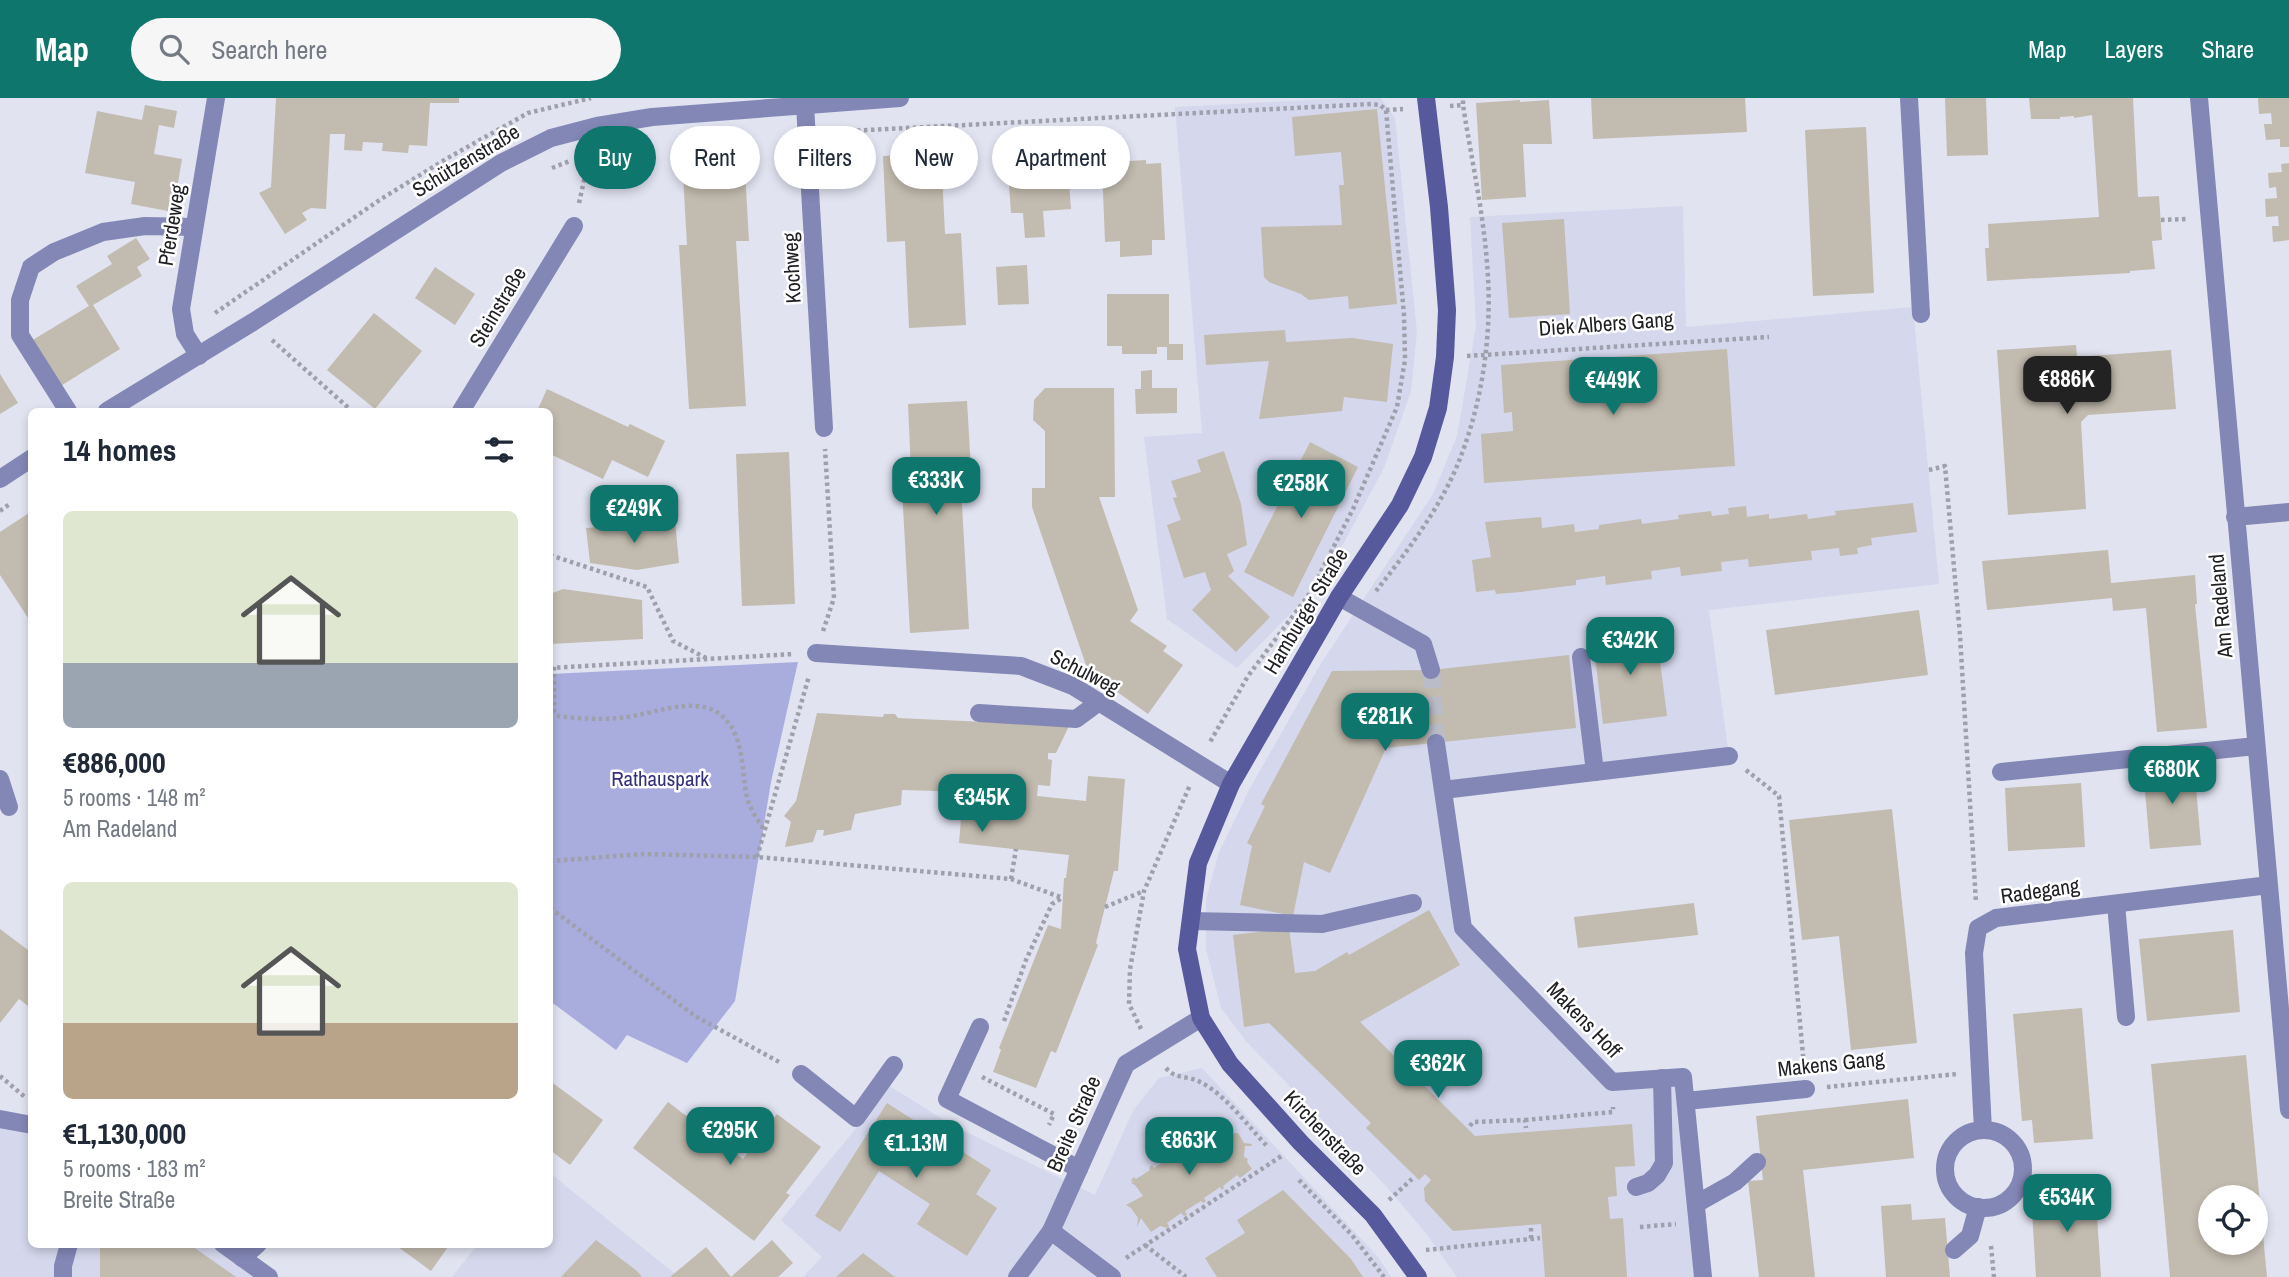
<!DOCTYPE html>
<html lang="en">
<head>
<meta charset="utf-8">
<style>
	:root { --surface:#fff; --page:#f6f6f7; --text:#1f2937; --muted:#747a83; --accent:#0f766e }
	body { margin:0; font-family:"Archivo Narrow",sans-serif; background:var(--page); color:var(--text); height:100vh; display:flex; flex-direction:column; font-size:26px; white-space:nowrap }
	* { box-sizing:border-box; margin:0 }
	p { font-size:23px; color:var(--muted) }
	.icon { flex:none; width:38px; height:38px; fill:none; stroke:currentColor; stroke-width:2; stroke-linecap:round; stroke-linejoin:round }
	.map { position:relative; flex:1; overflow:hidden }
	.panel { position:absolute; left:28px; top:310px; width:525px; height:840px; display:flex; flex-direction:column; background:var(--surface); border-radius:10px; box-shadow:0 4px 10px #0003 }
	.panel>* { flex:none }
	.guide { position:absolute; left:574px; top:28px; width:665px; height:63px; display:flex; gap:14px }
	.buttons { position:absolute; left:2198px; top:1087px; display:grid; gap:14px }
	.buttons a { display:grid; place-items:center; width:70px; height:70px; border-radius:50%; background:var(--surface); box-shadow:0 4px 10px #0003; font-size:35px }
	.price { position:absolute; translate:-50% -60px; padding:0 16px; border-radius:14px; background:var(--accent); color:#fff; font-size:23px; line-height:46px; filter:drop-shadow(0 2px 4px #0008) }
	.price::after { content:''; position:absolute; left:50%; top:42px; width:21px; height:16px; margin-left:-10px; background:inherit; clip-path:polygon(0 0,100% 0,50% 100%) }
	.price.active { background:#222; color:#fff }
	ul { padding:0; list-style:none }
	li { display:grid; align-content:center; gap:14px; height:371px; padding:0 35px }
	li span { display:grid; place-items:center; height:217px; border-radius:10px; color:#555 }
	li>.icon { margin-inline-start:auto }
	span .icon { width:126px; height:126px; fill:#fffc; stroke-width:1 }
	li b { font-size:30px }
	h2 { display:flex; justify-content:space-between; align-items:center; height:84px; padding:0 35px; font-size:30px }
	.tag { padding:0 24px; border-radius:32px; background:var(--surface); box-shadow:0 4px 10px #0003; font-size:24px; line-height:63px }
	.tag.active { background:var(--accent); color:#fff }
	header { display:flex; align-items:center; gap:42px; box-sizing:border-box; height:98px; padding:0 35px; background:var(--accent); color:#fff }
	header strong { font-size:33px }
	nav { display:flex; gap:38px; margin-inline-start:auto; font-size:24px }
	.search { width:490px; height:63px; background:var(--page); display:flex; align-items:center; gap:18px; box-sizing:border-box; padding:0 24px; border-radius:38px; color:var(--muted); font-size:26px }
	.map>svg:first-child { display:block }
	.built { fill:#d5d7ec }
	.green { fill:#a8adde }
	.building { fill:#c2bbaf; fill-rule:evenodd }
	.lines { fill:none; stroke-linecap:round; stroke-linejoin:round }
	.minor-tunnel { stroke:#babcc8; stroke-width:18; stroke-dasharray:18 9; stroke-linecap:butt }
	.path { stroke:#9fa0ab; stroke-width:4.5; stroke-dasharray:3.5 3.5; stroke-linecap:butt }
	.service { stroke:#8387b5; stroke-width:18 }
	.pedestrian { stroke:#8387b5; stroke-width:18 }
	.minor { stroke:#8387b5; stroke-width:18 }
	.tertiary { stroke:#8387b5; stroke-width:18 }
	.secondary { stroke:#56599b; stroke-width:18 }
	.labels { text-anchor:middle; stroke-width:5; stroke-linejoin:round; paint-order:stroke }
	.street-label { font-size:21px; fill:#1e1e23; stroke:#fff }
	.park-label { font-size:21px; fill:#34307b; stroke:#fff }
</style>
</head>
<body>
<header>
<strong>Map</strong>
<div class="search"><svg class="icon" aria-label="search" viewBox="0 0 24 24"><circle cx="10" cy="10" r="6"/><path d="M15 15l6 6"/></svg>Search here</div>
<nav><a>Map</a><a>Layers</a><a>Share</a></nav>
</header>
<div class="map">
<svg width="2289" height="1179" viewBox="0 0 2289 1179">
	<rect width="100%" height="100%" fill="#e1e3f1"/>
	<path class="built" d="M 1347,0 L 1381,0 L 1395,20 L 1417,234 L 1411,293 L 1384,370 L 1335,461 L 1291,515 L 1237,570 L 1167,521 L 1144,339 L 1202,335 L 1175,9 Z
		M 1683,108 L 1686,229 L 1913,209 L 1939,486 L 1709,512 L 1729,658 L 1443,693 L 1463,830 L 1612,984 L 1683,979 L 1703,1179 L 1457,1179 L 1425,1134 L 1385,1087 L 1246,943 L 1221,910 L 1206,851 L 1206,802 L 1218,757 L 1249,692 L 1320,567 L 1433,396 L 1457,338 L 1476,228 L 1470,119 Z
		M 1202,970 L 1378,1159 L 1391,1179 L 803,1179 L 822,1159 L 781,1122 L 875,1007 L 888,987 L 952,1027 L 1095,1097 L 1134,1011 L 1159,980 Z
		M 0,1021 L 31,1027 L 32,1146 L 223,1146 L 269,1179 L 0,1179 Z
		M 550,1075 L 674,1175 L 677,1179 L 452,1179 L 478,1146 L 550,1146 Z"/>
	<path class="green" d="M 798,564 L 771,684 L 735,903 L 687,965 L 627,937 L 616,952 L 550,903 L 550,576 Z"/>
	<path class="building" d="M 276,0 L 459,0 L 459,5 L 430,5 L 427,48 L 409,47 L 408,55 L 382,53 L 383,45 L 363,44 L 362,53 L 344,52 L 345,36 L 330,36 L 326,111 L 311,110 L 302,115 L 307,122 L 285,136 L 259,95 L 271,89 Z
		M 1591,0 L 1745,0 L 1747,34 L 1593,41 Z
		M 1945,0 L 1986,0 L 1988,57 L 1947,58 Z
		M 2029,0 L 2133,0 L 2138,99 L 2159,98 L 2162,142 L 2152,143 L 2155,171 L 2130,173 L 2130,175 L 1987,183 L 1985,150 L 1989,150 L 1988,126 L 2099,119 L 2092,17 L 2074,20 L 2074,18 L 2060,19 L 2060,21 L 2031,21 Z
		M 2258,0 L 2289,0 L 2289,49 L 2280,49 L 2280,41 L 2266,42 L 2264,26 L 2272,26 L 2271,15 L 2259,16 Z
		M 1520,2 L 1520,4 L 1549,2 L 1552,46 L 1523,46 L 1526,99 L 1482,102 L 1476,5 Z
		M 145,7 L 177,13 L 174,30 L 159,27 L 154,56 L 182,61 L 173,114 L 131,106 L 135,84 L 85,75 L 97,13 L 142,22 Z
		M 1377,11 L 1397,206 L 1349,211 L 1348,198 L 1309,202 L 1301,196 L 1269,184 L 1264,179 L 1261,129 L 1342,127 L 1339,87 L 1344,87 L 1341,54 L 1295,58 L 1292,19 Z
		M 1866,29 L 1874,195 L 1813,198 L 1805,32 Z
		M 941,55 L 945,136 L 961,135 L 966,227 L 909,230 L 905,143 L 887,144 L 883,58 Z
		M 1038,57 L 1039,74 L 1068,71 L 1071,111 L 1043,113 L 1045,139 L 1025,140 L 1023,115 L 1011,115 L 1007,59 Z
		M 1146,62 L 1146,66 L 1161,65 L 1165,142 L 1152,142 L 1152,157 L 1120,159 L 1120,143 L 1105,144 L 1102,68 L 1111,68 L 1111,64 Z
		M 2289,65 L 2289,142 L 2273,144 L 2272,128 L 2279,128 L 2278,118 L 2266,119 L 2265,101 L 2277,100 L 2276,89 L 2269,90 L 2268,75 L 2282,74 L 2281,66 Z
		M 745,73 L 749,143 L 736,143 L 746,308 L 689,311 L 679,147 L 687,147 L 683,77 Z
		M 1564,121 L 1570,216 L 1509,220 L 1502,125 Z
		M 136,140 L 150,161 L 137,169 L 142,178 L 93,207 L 120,251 L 59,289 L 31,243 L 89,208 L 76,188 L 112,166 L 107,158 Z
		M 1027,167 L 1029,206 L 998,207 L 996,169 Z
		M 435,169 L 475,196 L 455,227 L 415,200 Z
		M 1107,196 L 1169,196 L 1169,246 L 1183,246 L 1183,262 L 1167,262 L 1167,249 L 1157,249 L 1157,256 L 1122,256 L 1122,248 L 1107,248 Z
		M 374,215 L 422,253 L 375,311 L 327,272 Z
		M 1285,232 L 1286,244 L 1352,240 L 1393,246 L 1387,304 L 1344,299 L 1342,313 L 1259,321 L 1269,263 L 1206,267 L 1204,237 Z
		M 2076,247 L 2077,259 L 2171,252 L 2176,311 L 2088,317 L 2081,324 L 2086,411 L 2008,417 L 1997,252 Z
		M 1727,251 L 1735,368 L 1484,385 L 1481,336 L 1513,333 L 1512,314 L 1504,315 L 1501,267 Z
		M 1152,272 L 1152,290 L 1177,290 L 1177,315 L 1136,316 L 1135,291 L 1141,291 L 1141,273 Z
		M 0,276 L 18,305 L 0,316 Z
		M 1045,290 L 1114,290 L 1115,399 L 1099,399 L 1138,512 L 1130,523 L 1167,548 L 1163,553 L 1183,567 L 1148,616 L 1088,573 L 1032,409 L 1032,390 L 1045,390 L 1045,333 L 1033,322 L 1034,302 Z
		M 547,291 L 628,329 L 630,326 L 665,343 L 648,379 L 612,362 L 603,381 L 550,356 L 550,313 L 537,313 Z
		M 967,303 L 971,371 L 960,371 L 969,531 L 910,535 L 901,373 L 911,373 L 908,306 Z
		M 1310,344 L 1358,369 L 1293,499 L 1244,474 Z
		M 1224,353 L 1241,406 L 1247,447 L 1227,456 L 1234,473 L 1228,478 L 1270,519 L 1236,554 L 1192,512 L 1211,492 L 1205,474 L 1184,480 L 1167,427 L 1181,422 L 1173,400 L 1177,399 L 1171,383 L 1201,374 L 1197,362 Z
		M 789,354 L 795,506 L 742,508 L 736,356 Z
		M 1913,405 L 1917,434 L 1871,440 L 1872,447 L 1857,450 L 1858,456 L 1840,458 L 1839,450 L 1811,453 L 1812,462 L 1749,469 L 1748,461 L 1721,464 L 1722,473 L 1681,478 L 1680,469 L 1651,473 L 1652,481 L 1606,487 L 1605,478 L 1576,482 L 1576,487 L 1521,494 L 1496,496 L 1495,492 L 1476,494 L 1472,462 L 1491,459 L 1485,424 L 1541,419 L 1542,430 L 1574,426 L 1575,434 L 1599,431 L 1599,427 L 1641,421 L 1642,426 L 1679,421 L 1678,417 L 1711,413 L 1712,418 L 1729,416 L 1728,410 L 1746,408 L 1747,419 L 1769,416 L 1769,421 L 1807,416 L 1808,421 L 1836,417 L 1835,413 Z
		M 32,413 L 32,526 L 0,477 L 0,434 Z
		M 675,423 L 679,465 L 637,472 L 590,465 L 586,430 Z
		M 2108,452 L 2111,485 L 2195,477 L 2197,506 L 2195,506 L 2207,630 L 2157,634 L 2146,510 L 2113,513 L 2112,500 L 1987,512 L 1982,463 Z
		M 563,491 L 642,502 L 643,541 L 550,546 L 550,496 Z
		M 1919,512 L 1928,577 L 1775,597 L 1766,532 Z
		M 1656,532 L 1667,618 L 1603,626 L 1593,540 Z
		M 1569,557 L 1576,630 L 1386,650 L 1330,775 L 1304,764 L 1293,818 L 1240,807 L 1252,748 L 1247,745 L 1265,708 L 1261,706 L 1332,573 L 1431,572 Z
		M 817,615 L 883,619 L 884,616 L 895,616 L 898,620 L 1069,628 L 1056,655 L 1048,655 L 1048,661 L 1052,662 L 1050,688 L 1038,687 L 1037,698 L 1086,703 L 1088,678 L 1125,681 L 1118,773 L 1114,773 L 1096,845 L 1098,847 L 1056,955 L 1051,953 L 1036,990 L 993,974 L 1001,952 L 999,950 L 1048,827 L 1061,831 L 1064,780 L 1066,780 L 1069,757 L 959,745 L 963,697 L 971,698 L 971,694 L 902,692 L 901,707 L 855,716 L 851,732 L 823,738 L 824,732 L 817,732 L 813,744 L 785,749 L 791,724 L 784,718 L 796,703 Z
		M 2194,665 L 2201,747 L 2150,751 L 2143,669 Z
		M 2081,685 L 2085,749 L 2008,753 L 2005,690 Z
		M 1892,711 L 1917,945 L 1851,952 L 1839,838 L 1802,842 L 1789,722 Z
		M 1694,805 L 1698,837 L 1578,850 L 1574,819 Z
		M 1429,812 L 1460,867 L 1360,924 L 1475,1038 L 1632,1026 L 1635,1068 L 1615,1069 L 1617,1098 L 1608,1099 L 1610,1121 L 1623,1120 L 1627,1179 L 1545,1179 L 1541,1126 L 1453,1133 L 1425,1103 L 1424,1090 L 1431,1082 L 1425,1076 L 1419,1082 L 1366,1030 L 1371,1025 L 1269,925 L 1244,929 L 1233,837 L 1289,830 L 1295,875 L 1315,873 L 1347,854 L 1349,857 Z
		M 0,831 L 32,855 L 32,911 L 19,901 L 0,925 Z
		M 2233,832 L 2240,914 L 2147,923 L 2139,841 Z
		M 2082,910 L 2093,1041 L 2034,1045 L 2032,1022 L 2022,1023 L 2013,916 Z
		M 2246,957 L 2267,1179 L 2170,1179 L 2151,966 ZM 2210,1099 L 2256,1099 L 2256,1144 L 2210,1144 Z
		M 550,983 L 603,1022 L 570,1067 L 550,1052 Z
		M 1908,1001 L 1914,1060 L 1803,1072 L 1815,1179 L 1759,1179 L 1748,1083 L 1763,1082 L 1756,1018 Z
		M 668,1004 L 743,1061 L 777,1016 L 821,1049 L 786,1095 L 790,1097 L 754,1143 L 633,1050 Z
		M 887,1005 L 991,1072 L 976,1096 L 997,1110 L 967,1158 L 917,1126 L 930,1106 L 879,1073 L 840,1134 L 815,1118 Z
		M 1219,1025 L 1226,1031 L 1227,1036 L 1238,1035 L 1244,1045 L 1252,1046 L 1251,1048 L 1245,1048 L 1244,1059 L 1248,1061 L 1247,1064 L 1252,1071 L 1240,1080 L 1237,1077 L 1223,1088 L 1224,1090 L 1222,1092 L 1220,1089 L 1204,1100 L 1206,1103 L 1203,1105 L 1201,1103 L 1185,1113 L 1187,1117 L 1184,1118 L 1181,1115 L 1167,1125 L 1169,1128 L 1167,1130 L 1160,1128 L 1151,1134 L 1141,1120 L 1137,1129 L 1138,1120 L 1131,1110 L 1126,1107 L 1143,1098 L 1135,1087 L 1131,1085 L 1133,1084 L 1131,1082 L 1134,1079 L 1136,1081 L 1150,1072 L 1149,1070 L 1152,1067 L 1154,1070 L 1171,1058 L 1169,1056 L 1172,1054 L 1173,1056 L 1188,1046 L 1187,1044 L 1190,1042 L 1192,1044 L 1206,1035 L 1205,1032 L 1207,1030 L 1209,1032 Z
		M 2095,1087 L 2101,1179 L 2036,1179 L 2032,1113 L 2044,1112 L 2042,1091 Z
		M 1283,1092 L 1351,1161 L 1363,1179 L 1217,1179 L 1205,1160 L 1245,1135 L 1237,1122 Z
		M 1911,1106 L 1912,1122 L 1945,1120 L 1950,1179 L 1886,1179 L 1881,1108 Z
		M 596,1142 L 637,1173 L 642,1179 L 561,1179 Z
		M 772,1142 L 793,1165 L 778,1179 L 670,1179 L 706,1149 L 731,1179 Z
		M 106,1146 L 189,1146 L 236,1179 L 100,1179 L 100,1148 Z
		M 394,1146 L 450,1146 L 431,1173 Z
		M 863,1155 L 895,1179 L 836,1179 Z"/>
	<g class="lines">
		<path class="minor-tunnel" d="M 1431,572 L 1436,645"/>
		<path class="path" d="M 1450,8 L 1463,7 L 1463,0
			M 1386,12 L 1403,11
			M 829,34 L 1371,6 L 1380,7 L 1386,12 L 1404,217 L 1405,262 L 1397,309 L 1353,411 L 1310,495 L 1248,578 L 1210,644
			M 552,70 L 570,63
			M 579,105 L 590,56
			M 2161,122 L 2188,121
			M 215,215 L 381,101 L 446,61 L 528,15 L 591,0
			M 272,242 L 352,313
			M 1467,258 L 1769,239
			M 1929,372 L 1945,368 L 1960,537 L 1976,805
			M 0,413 L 11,405
			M 550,457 L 647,489 L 673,543 L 708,561
			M 1376,493 C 1406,455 1438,413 1457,368 C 1483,305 1493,233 1487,165 C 1483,112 1471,59 1463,7
			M 823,533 L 834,500 L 825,351
			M 554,569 L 554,617
			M 550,570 L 794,556
			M 550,617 C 572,620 596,622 619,620 C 658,617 712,586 735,636 C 744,656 742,678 747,699 C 749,710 758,722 764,732
			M 1746,672 L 1779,698 L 1804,968
			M 757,759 L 809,578
			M 550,763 L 644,756 L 757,759 L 1011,781 L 1063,800
			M 1011,781 L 1016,751
			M 1105,809 L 1144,793
			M 550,810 L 695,918 L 781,965
			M 1004,923 L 1026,862 L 1052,806 L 1062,800
			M 1141,931 L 1129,906 L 1130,871 L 1144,793 L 1190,687
			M 1166,970 C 1176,982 1188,977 1200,984 C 1224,995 1248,1028 1267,1048
			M 0,978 L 26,1000
			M 982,979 L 1054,1016 L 1049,1027
			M 1827,989 L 1957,976
			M 1525,1022 L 1613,1014 L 1613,1009
			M 1470,1028 L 1473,1024 L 1525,1022 L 1526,1030
			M 1299,1082 L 1352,1137 L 1384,1179
			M 1389,1102 L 1412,1081
			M 1640,1129 L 1676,1126
			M 1531,1130 L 1531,1141
			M 1145,1147 L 1186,1179
			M 1991,1148 L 1994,1179
			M 1426,1152 L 1540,1140
			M 1126,1160 L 1283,1057"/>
		<path class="service" d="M 68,313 L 20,237 L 20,202 L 31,169 L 54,154 L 103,134 L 145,128 L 194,129
			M 1581,559 L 1595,674
			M 979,615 L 1076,621 L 1099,604
			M 2001,674 L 2256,648
			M 0,681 L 9,709
			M 2116,806 L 2126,919
			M 1191,823 L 1322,826 L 1413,805
			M 980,929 L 947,1001 L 1079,1071
			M 801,976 L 856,1020 L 894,967
			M 1636,1089 L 1648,1085 L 1657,1077 L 1664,1065 L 1662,980
			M 1696,1106 L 1735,1084 L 1757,1064
			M 1051,1133 L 1112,1179
			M 1954,1152 L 1970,1138 L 1978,1109
			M 242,1160 L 258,1146"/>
		<path class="pedestrian" d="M 63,1179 L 63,1168 L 69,1146"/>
		<path class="minor" d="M 1909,0 L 1921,216
			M 2199,0 L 2289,1012
			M 805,7 L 824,330
			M 199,258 L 185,236 L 181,211 L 216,0
			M 461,313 L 574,128
			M 2235,419 L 2289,414
			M 1339,499 L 1423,546 L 1431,572
			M 816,555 L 1021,568 L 1073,588 L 1231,686
			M 1436,645 L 1463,830 L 1612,984 L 1683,979 L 1703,1179
			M 1443,692 L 1729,658
			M 1686,1003 L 1806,991
			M 0,1021 L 32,1027
			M 1983,1032 L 1974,855 L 1978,830 L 1996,820 L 2269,787
			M1945 1071a39 39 0 1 1 78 0a39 39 0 1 1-78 0Z
			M 223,1146 L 269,1179
			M 1017,1179 L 1051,1133 L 1126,966 L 1201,920"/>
		<path class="tertiary" d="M 107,313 L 253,224 L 501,65 L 551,40 L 597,28 L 652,19 L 900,0
			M 0,381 L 32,360"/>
		<path class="secondary" d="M 1418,1179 L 1373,1117 L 1301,1045 L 1230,966 L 1201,920 L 1187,851 L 1198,765 L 1231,686 L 1339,499 L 1400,407 L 1423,359 L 1438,310 L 1445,259 L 1447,212 L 1439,109 L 1426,0"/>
	</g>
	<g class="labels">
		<g class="street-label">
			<text transform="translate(466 63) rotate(-31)" y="7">Schützenstraße</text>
			<text transform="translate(172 127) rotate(-81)" y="7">Pferdeweg</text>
			<text transform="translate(792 170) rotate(-93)" y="7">Kochweg</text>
			<text transform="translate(498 209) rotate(-59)" y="7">Steinstraße</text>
			<text transform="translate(1606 226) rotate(-4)" y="7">Diek Albers Gang</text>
			<text transform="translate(2221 508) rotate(-95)" y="7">Am Radeland</text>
			<text transform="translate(1306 513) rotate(-59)" y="7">Hamburger Straße</text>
			<text transform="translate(1085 574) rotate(27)" y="7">Schulweg</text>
			<text transform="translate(2040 793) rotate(-8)" y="7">Radegang</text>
			<text transform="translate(1584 922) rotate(46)" y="7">Makens Hoff</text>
			<text transform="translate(1831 966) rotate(-6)" y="7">Makens Gang</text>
			<text transform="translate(1074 1026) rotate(-66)" y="7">Breite Straße</text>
			<text transform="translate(1325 1035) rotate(46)" y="7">Kirchenstraße</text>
		</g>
		<g class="park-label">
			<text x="660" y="688">Rathauspark</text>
		</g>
	</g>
</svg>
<div class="buttons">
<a><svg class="icon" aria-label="locate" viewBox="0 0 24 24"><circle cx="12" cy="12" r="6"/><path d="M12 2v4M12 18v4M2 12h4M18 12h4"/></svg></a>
</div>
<b class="price active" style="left:2067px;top:318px">€886K</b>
<b class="price" style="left:1613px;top:319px">€449K</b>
<b class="price" style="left:936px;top:419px">€333K</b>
<b class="price" style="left:1301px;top:422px">€258K</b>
<b class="price" style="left:634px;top:447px">€249K</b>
<b class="price" style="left:1630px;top:579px">€342K</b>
<b class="price" style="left:1385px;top:655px">€281K</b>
<b class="price" style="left:2172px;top:708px">€680K</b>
<b class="price" style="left:982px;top:736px">€345K</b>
<b class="price" style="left:1438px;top:1002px">€362K</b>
<b class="price" style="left:730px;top:1069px">€295K</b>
<b class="price" style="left:1189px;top:1079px">€863K</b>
<b class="price" style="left:916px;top:1082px">€1.13M</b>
<b class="price" style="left:2067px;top:1136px">€534K</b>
<div class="guide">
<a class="tag active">Buy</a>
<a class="tag">Rent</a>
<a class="tag">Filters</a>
<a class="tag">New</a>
<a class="tag">Apartment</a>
</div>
<section class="panel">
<h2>14 homes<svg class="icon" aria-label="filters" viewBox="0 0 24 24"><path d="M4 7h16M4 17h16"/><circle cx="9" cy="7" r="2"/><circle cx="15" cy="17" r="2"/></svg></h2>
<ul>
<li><span style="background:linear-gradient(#dfe7d0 70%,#9aa5b1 0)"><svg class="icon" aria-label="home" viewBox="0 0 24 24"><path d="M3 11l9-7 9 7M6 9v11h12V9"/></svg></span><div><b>€886,000</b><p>5 rooms · 148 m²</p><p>Am Radeland</p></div></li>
<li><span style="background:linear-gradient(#dfe7d0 65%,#b9a48a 0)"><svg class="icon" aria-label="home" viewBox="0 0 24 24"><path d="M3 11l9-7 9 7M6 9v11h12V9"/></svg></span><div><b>€1,130,000</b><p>5 rooms · 183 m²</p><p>Breite Straße</p></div></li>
</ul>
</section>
</div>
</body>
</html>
